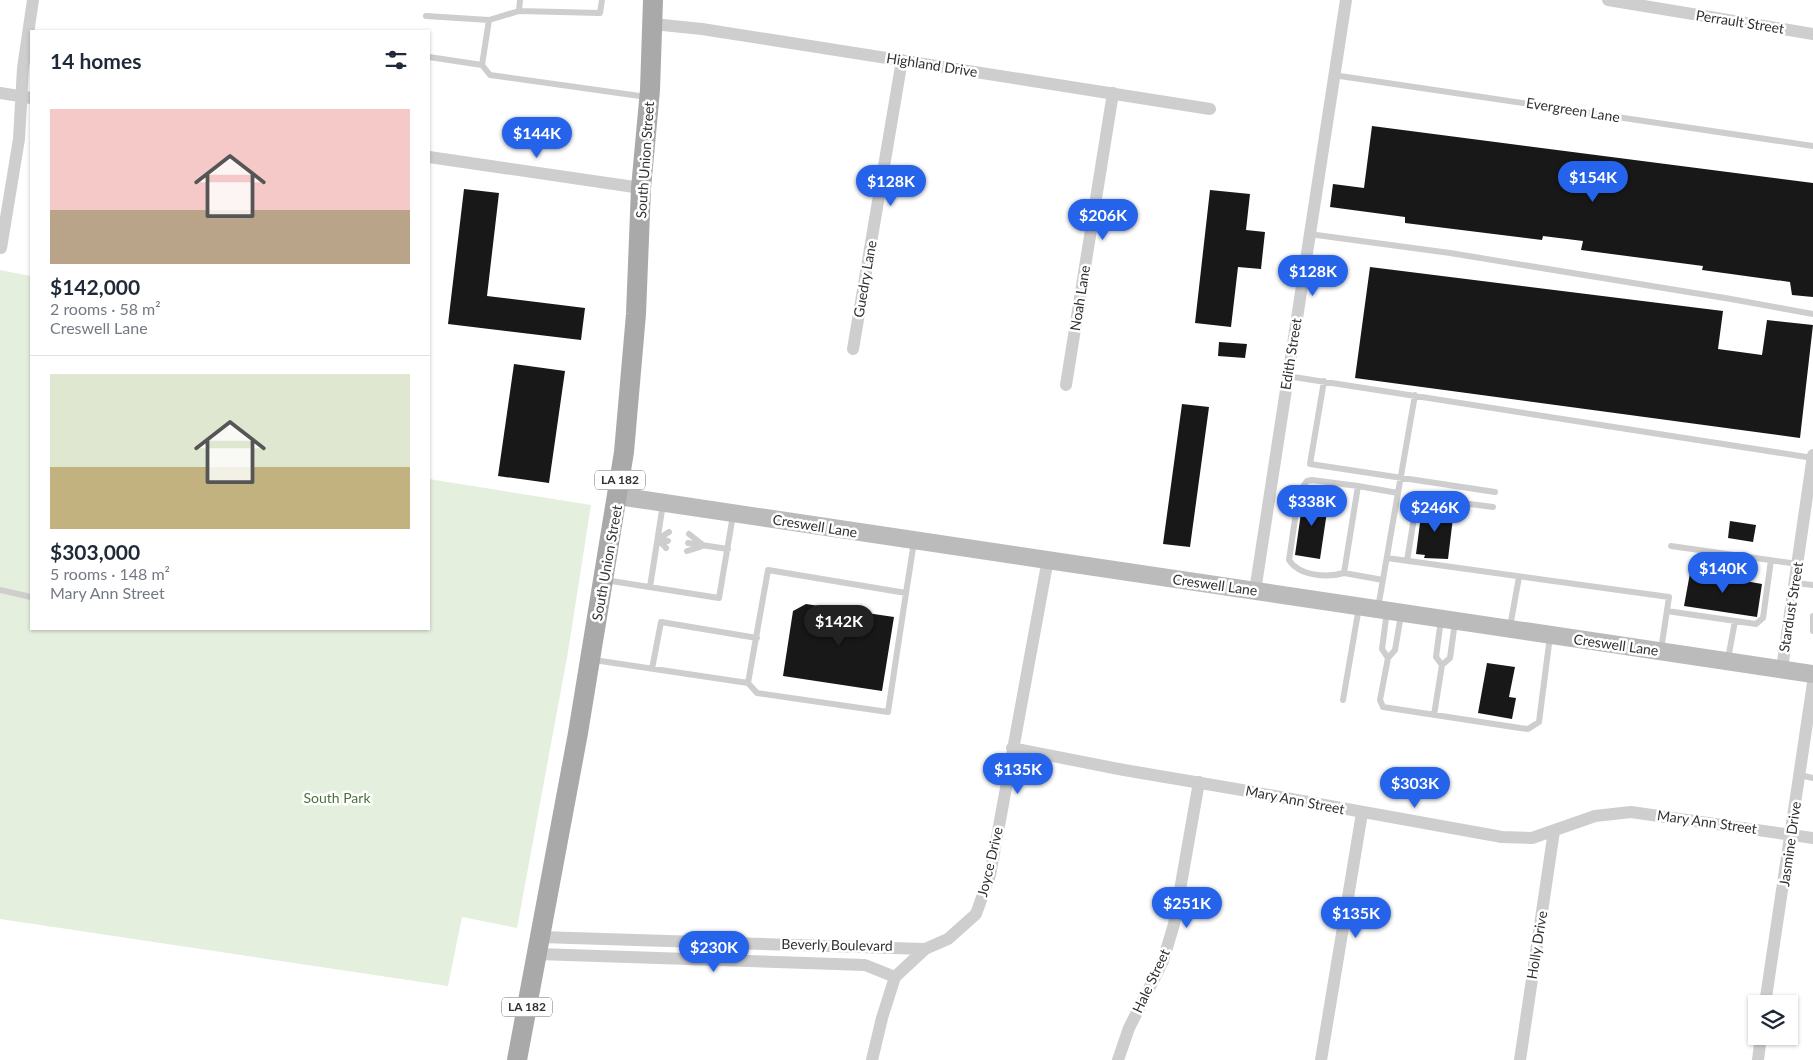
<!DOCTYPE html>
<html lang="en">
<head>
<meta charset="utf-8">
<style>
	:root { --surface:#fff; --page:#f6f6f7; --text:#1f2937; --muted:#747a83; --line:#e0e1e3; --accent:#2563eb }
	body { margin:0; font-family:Lato,sans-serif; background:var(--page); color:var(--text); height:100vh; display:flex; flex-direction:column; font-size:19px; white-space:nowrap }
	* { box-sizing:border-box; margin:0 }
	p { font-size:16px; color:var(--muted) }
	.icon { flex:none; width:28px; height:28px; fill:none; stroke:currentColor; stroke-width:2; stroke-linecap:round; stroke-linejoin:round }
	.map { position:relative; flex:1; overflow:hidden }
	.sheet { position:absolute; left:30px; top:30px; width:400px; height:600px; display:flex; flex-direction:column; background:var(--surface); border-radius:0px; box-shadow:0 1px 4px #0004 }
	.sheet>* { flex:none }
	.tools { position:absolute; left:1748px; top:995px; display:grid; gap:10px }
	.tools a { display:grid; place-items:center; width:50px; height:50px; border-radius:0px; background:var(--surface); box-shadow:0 1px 4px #0004; font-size:25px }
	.price { position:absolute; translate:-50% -42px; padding:0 11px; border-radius:18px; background:var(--accent); color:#fff; font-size:16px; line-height:32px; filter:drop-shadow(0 1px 2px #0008) }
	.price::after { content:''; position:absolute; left:50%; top:30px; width:15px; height:11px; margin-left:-8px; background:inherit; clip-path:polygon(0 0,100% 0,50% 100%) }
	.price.active { background:#222; color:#fff }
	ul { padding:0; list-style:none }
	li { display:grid; align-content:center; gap:10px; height:265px; padding:0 20px }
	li+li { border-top:1px solid var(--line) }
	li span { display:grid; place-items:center; height:155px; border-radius:0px; color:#555 }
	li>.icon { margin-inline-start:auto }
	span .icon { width:90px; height:90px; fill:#fffc; stroke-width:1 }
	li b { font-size:21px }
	h2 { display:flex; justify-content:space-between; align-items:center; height:60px; padding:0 20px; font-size:21px }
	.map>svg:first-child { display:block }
	.green { fill:#e5efde }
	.building { fill:#181818 }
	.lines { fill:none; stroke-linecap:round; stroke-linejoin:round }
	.lane { stroke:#cecece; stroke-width:6 }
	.street { stroke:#cecece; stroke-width:12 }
	.secondary { stroke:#bbb; stroke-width:18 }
	.primary { stroke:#a9a9a9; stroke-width:20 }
	.labels { text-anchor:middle; stroke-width:5; stroke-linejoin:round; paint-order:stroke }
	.shield { fill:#fff; stroke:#6f6f6f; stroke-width:1 }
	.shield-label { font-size:12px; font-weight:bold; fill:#313131 }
	.street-label { font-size:14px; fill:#313131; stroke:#fff }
	.park-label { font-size:14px; fill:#4e7139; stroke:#fff }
</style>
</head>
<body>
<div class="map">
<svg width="1813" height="1060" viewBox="0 0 1813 1060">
	<rect width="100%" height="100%" fill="#fff"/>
	<path class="green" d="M 0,270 L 31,276 L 31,629 L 429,629 L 429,479 L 591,505 L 568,652 L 517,928 L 462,917 L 448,986 L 0,919 Z"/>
	<path class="building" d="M 1372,126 L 1813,183 L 1813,297 L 1792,295 L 1790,282 L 1702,270 L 1703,266 L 1581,250 L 1583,241 L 1543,236 L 1542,240 L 1405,223 L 1405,217 L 1330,207 L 1333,184 L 1364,188 Z
		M 464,189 L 499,193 L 487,296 L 585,308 L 581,340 L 448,324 Z
		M 1210,190 L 1250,194 L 1246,230 L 1265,232 L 1261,269 L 1238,267 L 1231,327 L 1195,323 Z
		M 1370,267 L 1723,311 L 1718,349 L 1762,355 L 1767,320 L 1813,325 L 1800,438 L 1355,378 Z
		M 1219,342 L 1247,344 L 1245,358 L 1218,356 Z
		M 514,364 L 565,371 L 549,483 L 498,476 Z
		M 1182,404 L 1209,407 L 1190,547 L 1163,544 Z
		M 1307,494 L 1329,498 L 1320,559 L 1295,555 L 1303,499 L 1306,500 Z
		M 1422,507 L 1452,511 L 1451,518 L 1453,518 L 1448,559 L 1424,558 L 1425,555 L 1416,554 Z
		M 1730,521 L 1756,525 L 1753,542 L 1728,538 Z
		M 1713,568 L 1735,572 L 1734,579 L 1762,584 L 1757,617 L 1684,606 L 1690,573 L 1712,576 Z
		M 806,604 L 894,617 L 882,691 L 783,676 L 793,611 Z
		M 1487,663 L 1515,667 L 1509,697 L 1516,698 L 1512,719 L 1478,713 Z"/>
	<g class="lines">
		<path class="lane" d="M 520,0 L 519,11 L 600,13 L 602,0
			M 426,16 L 489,20 L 519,11
			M 429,57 L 482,65 L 489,20
			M 482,65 L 490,75 L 647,97
			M 1333,75 L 1813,146
			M 1309,234 L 1450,253 L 1731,299 L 1813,314
			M 1287,376 L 1813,458
			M 1324,381 L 1310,464 L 1495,492
			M 689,534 L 703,545
			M 658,539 L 669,532
			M 658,539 L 666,548
			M 658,539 L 668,541
			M 688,543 L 728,549
			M 1671,546 L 1798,564
			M 687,551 L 700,547
			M 1387,558 L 1669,597 L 1661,650
			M 1407,561 L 1417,499 L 1424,498 L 1493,507
			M 1344,573 C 1327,578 1299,576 1289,560 L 1299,492 L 1307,481 L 1312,480 L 1358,486
			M 605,580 L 719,598 L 733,515
			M 1383,580 L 1344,573 L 1358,486 L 1398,493
			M 1795,583 L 1813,585
			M 650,587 L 663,504
			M 0,590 L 31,597
			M 1378,608 L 1415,395
			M 1387,611 L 1382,649 L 1388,658
			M 1667,611 L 1756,624 L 1763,618 L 1771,560
			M 1401,615 L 1395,650 L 1388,658 L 1380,700 L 1383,707 L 1520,728 L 1528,729 L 1539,722 L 1550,636
			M 1813,616 L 1813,631
			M 1441,619 L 1436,657 L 1442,665
			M 1510,627 L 1519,577
			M 1728,659 L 1735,621
			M 594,660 L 748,683 L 768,570 L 906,593 L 914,542
			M 652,669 L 661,622 L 757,638
			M 748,683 L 757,693 L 888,712 L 906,593
			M 1343,700 L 1359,607
			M 1434,715 L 1442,665 L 1450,658 L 1455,622
			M 1800,775 L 1813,778"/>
		<path class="street" d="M 1608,0 L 1813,34
			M 653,24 L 702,29 L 1210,109
			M 0,93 L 31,98
			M 429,157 L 641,188
			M 1,248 L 19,139 L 23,68 L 33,0
			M 853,349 L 902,60
			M 1066,385 L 1113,93
			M 1255,591 L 1346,0
			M 1782,669 L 1813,455
			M 1012,748 L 1124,770 L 1236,789 L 1502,837 L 1532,838 L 1595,816 L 1631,812 L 1813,838
			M 540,937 L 925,949
			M 537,954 L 865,965 L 895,977
			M 1765,1004 L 1813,683
			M 872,1060 L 882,1018 L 895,977 L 925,949 L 948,939 L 976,914 L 990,875 L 1048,559
			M 1118,1060 L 1129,1028 L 1163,961 L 1174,924 L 1199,782
			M 1321,1060 L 1362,813
			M 1520,1060 L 1554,831
			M 1758,1060 L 1761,1036"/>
		<path class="secondary" d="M 618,496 L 1813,674"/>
		<path class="primary" d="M 517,1060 L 578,733 L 624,452 L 636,314 L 641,188 L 650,90 L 653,0"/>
	</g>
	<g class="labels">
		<g class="shield">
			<rect x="595" y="470.5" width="50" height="19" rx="4"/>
			<rect x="502" y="997.5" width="50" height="19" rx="4"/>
		</g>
		<g class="shield-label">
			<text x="620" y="484">LA 182</text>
			<text x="527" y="1011">LA 182</text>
		</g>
		<g class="street-label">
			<text transform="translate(1740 22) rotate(9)" y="5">Perrault Street</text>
			<text transform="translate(932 65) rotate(9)" y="5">Highland Drive</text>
			<text transform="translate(1573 110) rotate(9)" y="5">Evergreen Lane</text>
			<text transform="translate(645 160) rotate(-86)" y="5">South Union Street</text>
			<text transform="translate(865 279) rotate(-80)" y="5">Guedry Lane</text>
			<text transform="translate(1080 298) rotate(-81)" y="5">Noah Lane</text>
			<text transform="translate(1291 354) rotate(-81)" y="5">Edith Street</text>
			<text transform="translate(815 526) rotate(9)" y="5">Creswell Lane</text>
			<text transform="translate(607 563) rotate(-80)" y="5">South Union Street</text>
			<text transform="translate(1215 585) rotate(8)" y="5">Creswell Lane</text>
			<text transform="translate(1791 607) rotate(-81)" y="5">Stardust Street</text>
			<text transform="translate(1616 645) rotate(8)" y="5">Creswell Lane</text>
			<text transform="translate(1295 800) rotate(11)" y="5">Mary Ann Street</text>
			<text transform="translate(1707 822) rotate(8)" y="5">Mary Ann Street</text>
			<text transform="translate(1790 844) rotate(-82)" y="5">Jasmine Drive</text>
			<text transform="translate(990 862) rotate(-77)" y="5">Joyce Drive</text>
			<text transform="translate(837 945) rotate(1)" y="5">Beverly Boulevard</text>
			<text transform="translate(1537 945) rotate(-81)" y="5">Holly Drive</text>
			<text transform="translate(1151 981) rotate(-65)" y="5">Hale Street</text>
		</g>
		<g class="park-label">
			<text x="337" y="803">South Park</text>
		</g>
	</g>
</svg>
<div class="tools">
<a><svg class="icon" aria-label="layers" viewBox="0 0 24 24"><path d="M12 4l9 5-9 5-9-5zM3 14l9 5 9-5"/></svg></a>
</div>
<b class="price" style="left:537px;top:159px">$144K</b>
<b class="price" style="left:1593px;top:203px">$154K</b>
<b class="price" style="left:891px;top:207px">$128K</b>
<b class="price" style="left:1103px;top:241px">$206K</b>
<b class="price" style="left:1313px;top:297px">$128K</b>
<b class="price" style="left:1312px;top:527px">$338K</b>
<b class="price" style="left:1435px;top:533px">$246K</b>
<b class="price" style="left:1723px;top:594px">$140K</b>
<b class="price active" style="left:839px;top:647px">$142K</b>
<b class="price" style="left:1018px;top:795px">$135K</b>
<b class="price" style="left:1415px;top:809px">$303K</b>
<b class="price" style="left:1187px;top:929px">$251K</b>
<b class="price" style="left:1356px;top:939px">$135K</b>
<b class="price" style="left:714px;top:973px">$230K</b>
<section class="sheet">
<h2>14 homes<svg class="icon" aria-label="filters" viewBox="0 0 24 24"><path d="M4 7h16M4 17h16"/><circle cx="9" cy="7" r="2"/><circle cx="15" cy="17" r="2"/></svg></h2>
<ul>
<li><span style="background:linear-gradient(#f6c9c9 65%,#b9a48a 0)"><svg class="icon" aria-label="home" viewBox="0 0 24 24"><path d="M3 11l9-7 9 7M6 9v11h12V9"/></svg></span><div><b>$142,000</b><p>2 rooms · 58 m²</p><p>Creswell Lane</p></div></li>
<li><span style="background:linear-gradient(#dfe7d0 60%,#c2b280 0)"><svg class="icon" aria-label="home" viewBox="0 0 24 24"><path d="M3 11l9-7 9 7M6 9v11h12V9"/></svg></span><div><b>$303,000</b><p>5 rooms · 148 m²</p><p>Mary Ann Street</p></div></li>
</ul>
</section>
</div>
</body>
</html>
